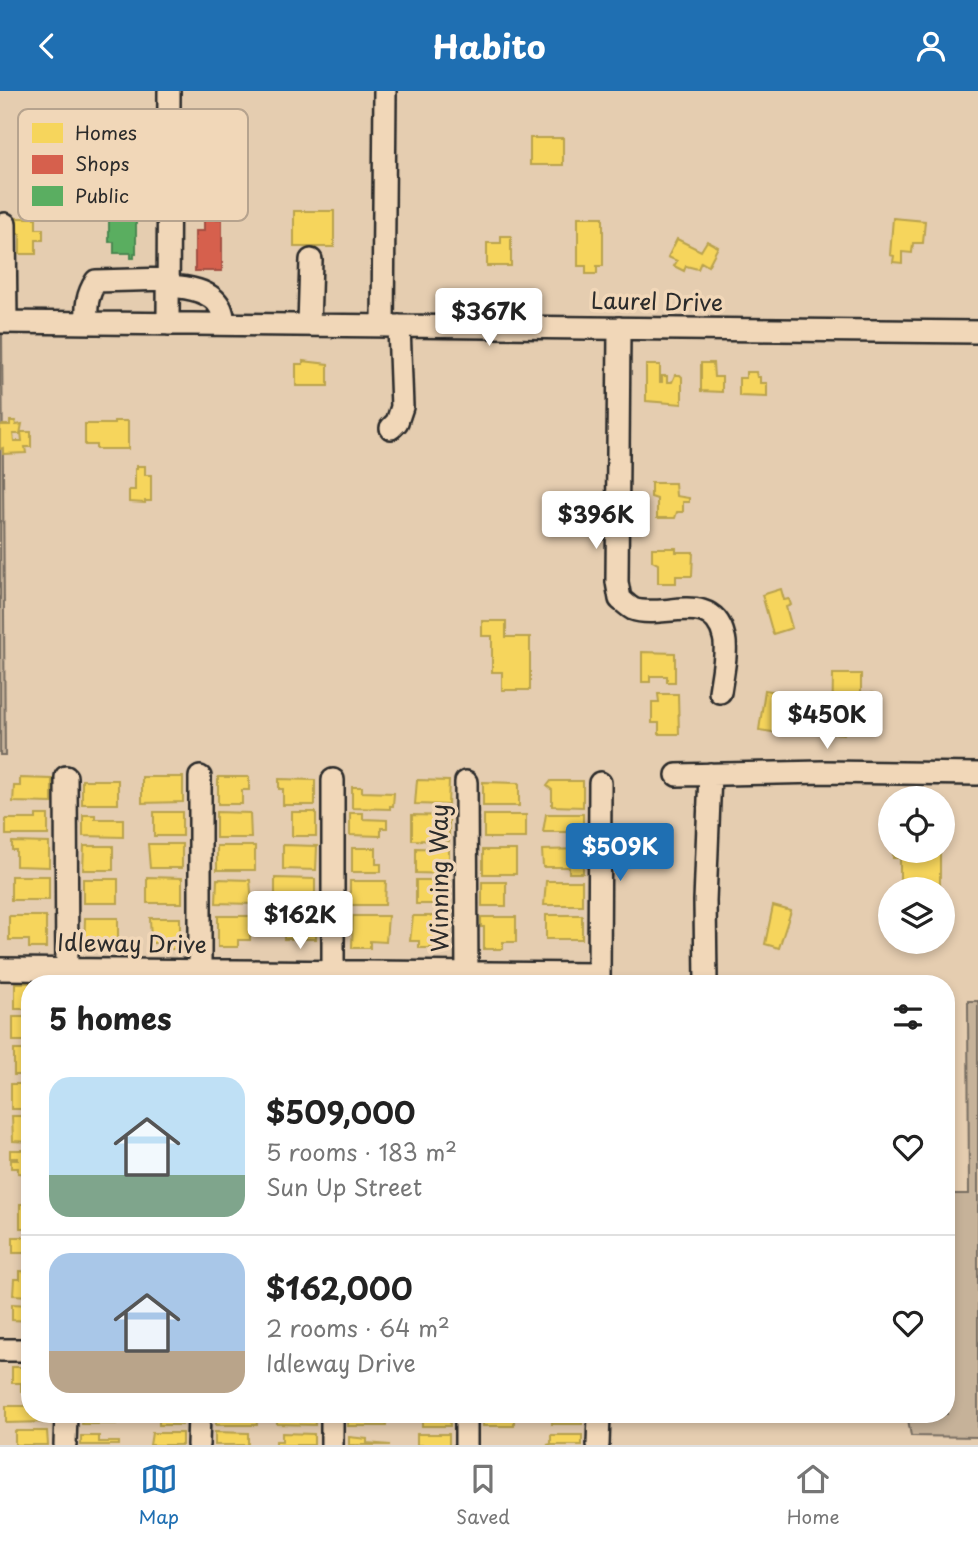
<!DOCTYPE html>
<html lang="en">
<head>
<meta charset="utf-8">
<style>
	:root { --surface:#fff; --page:#f2f2f2; --text:#222; --muted:#767676; --line:#e0e0e0; --accent:#1f6fb2 }
	body { margin:0; font-family:"Playpen Sans",sans-serif; background:var(--page); color:var(--text); height:100vh; display:flex; flex-direction:column; font-size:26px; white-space:nowrap }
	* { box-sizing:border-box; margin:0 }
	p { font-size:23px; color:var(--muted) }
	.icon { flex:none; width:38px; height:38px; fill:none; stroke:currentColor; stroke-width:2; stroke-linecap:round; stroke-linejoin:round }
	.map { position:relative; flex:1; overflow:hidden }
	.side { position:absolute; left:21px; top:884px; width:934px; height:448px; display:flex; flex-direction:column; background:var(--surface); border-radius:28px; box-shadow:0 4px 10px #0003 }
	.side>* { flex:none }
	.buttons { position:absolute; left:878px; top:695px; display:grid; gap:14px }
	.buttons a { display:grid; place-items:center; width:77px; height:77px; border-radius:50%; background:var(--surface); box-shadow:0 4px 10px #0003; font-size:35px }
	.price { position:absolute; translate:-50% -60px; padding:0 16px; border-radius:7px; background:#fff; color:#222; font-size:23px; line-height:46px; filter:drop-shadow(0 2px 4px #0008) }
	.price::after { content:''; position:absolute; left:50%; top:42px; width:21px; height:16px; margin-left:-10px; background:inherit; clip-path:polygon(0 0,100% 0,50% 100%) }
	.price.active { background:var(--accent); color:#fff }
	ul { padding:0; list-style:none }
	li { display:flex; align-items:center; gap:21px; height:175px; padding:0 28px }
	li+li { border-top:2px solid var(--line) }
	li span { display:grid; place-items:center; flex:none; width:196px; height:140px; border-radius:21px; color:#555 }
	li>.icon { margin-inline-start:auto }
	span .icon { width:84px; height:84px; fill:#fffc; stroke-width:1 }
	li b { font-size:30px }
	h2 { display:flex; justify-content:space-between; align-items:center; height:84px; padding:0 28px; font-size:30px }
	header { display:flex; justify-content:space-between; align-items:center; height:91px; padding:0 28px; background:var(--accent); color:#fff; font-size:32px; font-weight:700 }
	.tabs { display:flex; justify-content:space-around; align-items:center; height:98px; border-top:2px solid var(--line); background:var(--surface); font-size:19px; color:var(--muted) }
	.tabs a { display:grid; justify-items:center; gap:4px }
	.tabs .active { color:var(--accent) }
	.map>svg:first-child { display:block }
	.green { fill:#c6b299; stroke:#786e62; stroke-width:2 }
	.homes { fill:#f6d55c; stroke:#b9a24d; stroke-width:2 }
	.shops { fill:#d6604d; stroke:#a35043; stroke-width:2 }
	.public { fill:#5aae61; stroke:#4c8751; stroke-width:2 }
	.lines { fill:none; stroke-linecap:round; stroke-linejoin:round }
	.minor-casing { stroke:#2b2b2b; stroke-width:26 }
	.minor { stroke:#f1d7b8; stroke-width:21 }
	.labels { text-anchor:middle; stroke-width:7; stroke-linejoin:round; paint-order:stroke }
	.street-label { font-size:23px; fill:#2b2b2b; stroke:#f1d7b8 }
	.key { fill:#f1d7b8; stroke:#b6a38e; stroke-width:2 }
	.key-label { font-size:19px; fill:#2b2b2b }
</style>
</head>
<body>
<header><svg class="icon" aria-label="back" viewBox="0 0 24 24"><path d="M15 5l-7 7 7 7"/></svg>Habito<svg class="icon" aria-label="person" viewBox="0 0 24 24"><circle cx="12" cy="8" r="4"/><path d="M4 21q1-7 8-7t8 7"/></svg></header>
<div class="map">
<svg width="978" height="1354" viewBox="0 0 978 1354">
	<rect width="100%" height="100%" fill="#e5cdb0"/>
	<filter id="ink" filterUnits="userSpaceOnUse"><feTurbulence type="fractalNoise" baseFrequency=".0143" numOctaves="2"/><feDisplacementMap in="SourceGraphic" scale="14" xChannelSelector="R" yChannelSelector="G"/><feConvolveMatrix kernelMatrix="1 2 1 2 8 2 1 2 1" color-interpolation-filters="sRGB"/></filter>
	<g filter="url(#ink)">
		<path class="green" d="M 0,239 L 2,239 L 5,664 L 0,664 Z
			M 968,910 L 978,910 L 978,1346 L 911,1345 L 907,1323 L 947,1323 L 947,1103 L 969,1103 Z"/>
		<path class="homes" d="M 530,47 L 563,47 L 563,74 L 530,74 Z
			M 294,120 L 334,120 L 334,156 L 294,156 Z
			M 578,126 L 603,126 L 603,175 L 597,175 L 597,183 L 586,183 L 586,175 L 578,175 Z
			M 17,127 L 36,127 L 36,138 L 43,138 L 43,149 L 36,149 L 36,163 L 20,163 L 20,143 L 17,143 Z
			M 893,127 L 925,130 L 923,152 L 913,152 L 912,162 L 902,161 L 902,172 L 893,171 L 894,165 L 890,164 Z
			M 501,145 L 511,145 L 511,175 L 487,175 L 487,152 L 501,152 Z
			M 677,148 L 701,160 L 707,150 L 718,156 L 708,175 L 701,171 L 698,178 L 686,175 L 684,180 L 674,175 L 677,170 L 668,166 Z
			M 303,270 L 328,273 L 328,295 L 296,295 L 296,273 L 303,273 Z
			M 701,272 L 713,272 L 714,286 L 722,286 L 722,301 L 701,300 Z
			M 646,274 L 660,274 L 660,291 L 662,291 L 662,285 L 667,285 L 667,291 L 672,291 L 675,284 L 680,284 L 682,286 L 682,313 L 646,310 Z
			M 746,281 L 756,281 L 757,286 L 760,286 L 760,292 L 767,292 L 767,306 L 739,305 L 739,287 L 746,287 Z
			M 10,330 L 15,330 L 16,334 L 22,333 L 20,343 L 13,343 L 14,350 L 22,350 L 21,341 L 31,341 L 31,356 L 25,356 L 26,362 L 3,363 L 3,357 L 0,358 L 0,334 L 10,334 Z
			M 114,330 L 128,330 L 128,358 L 96,358 L 96,354 L 85,354 L 85,333 L 114,333 Z
			M 137,375 L 145,375 L 145,384 L 151,384 L 151,410 L 145,410 L 145,412 L 129,411 L 129,399 L 135,399 L 135,378 L 137,378 Z
			M 651,392 L 675,392 L 676,405 L 689,407 L 689,411 L 683,411 L 683,421 L 677,421 L 675,427 L 657,427 L 657,408 L 651,406 Z
			M 652,457 L 676,457 L 676,461 L 693,461 L 692,485 L 676,485 L 676,492 L 658,492 L 658,473 L 652,470 Z
			M 781,498 L 784,509 L 789,508 L 791,514 L 786,516 L 792,537 L 773,543 L 762,504 Z
			M 482,530 L 506,530 L 506,546 L 530,546 L 530,599 L 502,599 L 502,581 L 492,581 L 492,545 L 482,545 Z
			M 642,561 L 675,562 L 675,591 L 667,591 L 667,585 L 650,585 L 650,591 L 642,591 Z
			M 833,583 L 861,583 L 861,602 L 873,602 L 873,622 L 845,621 L 844,643 L 832,642 Z
			M 765,599 L 785,602 L 782,621 L 789,622 L 787,632 L 781,631 L 779,642 L 759,639 Z
			M 658,603 L 678,603 L 679,643 L 659,643 L 659,632 L 652,632 L 652,611 L 659,611 Z
			M 142,686 L 183,686 L 183,711 L 142,712 Z
			M 218,686 L 249,686 L 249,699 L 242,699 L 242,713 L 218,713 Z
			M 20,687 L 52,688 L 52,712 L 13,711 L 14,695 L 20,695 Z
			M 279,688 L 315,689 L 315,714 L 283,714 L 283,698 L 279,698 Z
			M 82,689 L 118,689 L 118,713 L 82,713 Z
			M 417,689 L 449,690 L 448,714 L 415,713 Z
			M 551,690 L 583,690 L 583,716 L 552,715 L 552,699 L 547,695 Z
			M 483,691 L 519,692 L 519,715 L 483,715 Z
			M 352,696 L 362,696 L 362,701 L 394,702 L 393,715 L 390,715 L 390,718 L 352,717 Z
			M 154,721 L 182,721 L 182,745 L 154,745 Z
			M 216,721 L 250,722 L 251,747 L 216,747 Z
			M 292,721 L 316,721 L 316,745 L 292,745 Z
			M 350,722 L 363,722 L 363,728 L 387,729 L 387,737 L 381,737 L 381,745 L 350,744 Z
			M 546,723 L 583,723 L 583,746 L 570,746 L 570,741 L 543,741 Z
			M 36,724 L 48,724 L 48,744 L 6,744 L 6,728 L 36,728 Z
			M 83,724 L 95,724 L 95,728 L 123,728 L 123,746 L 83,745 Z
			M 412,724 L 449,725 L 449,750 L 412,749 Z
			M 484,724 L 526,724 L 526,747 L 484,747 Z
			M 655,736 L 671,736 L 667,763 L 654,762 Z
			M 12,751 L 49,752 L 49,776 L 16,775 L 16,759 L 12,759 Z
			M 148,753 L 182,753 L 182,777 L 150,777 Z
			M 283,754 L 317,755 L 316,779 L 283,778 Z
			M 84,755 L 113,755 L 113,779 L 83,779 Z
			M 217,755 L 255,755 L 255,779 L 217,779 Z
			M 352,757 L 376,757 L 376,773 L 381,773 L 381,781 L 352,781 Z
			M 416,757 L 449,758 L 449,783 L 416,782 Z
			M 583,758 L 583,782 L 569,782 L 569,776 L 543,776 L 542,759 Z
			M 483,759 L 516,759 L 516,783 L 483,783 Z
			M 893,760 L 940,760 L 940,798 L 900,798 L 900,767 L 893,767 Z
			M 11,785 L 49,785 L 49,809 L 11,809 Z
			M 147,786 L 182,787 L 182,812 L 147,812 Z
			M 275,787 L 315,788 L 315,812 L 275,811 Z
			M 83,788 L 118,788 L 118,812 L 83,812 Z
			M 217,788 L 250,789 L 252,813 L 216,812 Z
			M 416,789 L 449,789 L 449,813 L 416,813 Z
			M 350,790 L 386,790 L 385,814 L 350,814 Z
			M 546,790 L 582,790 L 582,814 L 544,814 Z
			M 482,791 L 506,791 L 506,815 L 482,815 Z
			M 773,815 L 791,820 L 779,857 L 765,853 Z
			M 316,822 L 316,848 L 284,848 L 284,823 Z
			M 546,824 L 582,824 L 582,848 L 546,848 Z
			M 9,825 L 46,825 L 46,857 L 29,857 L 29,849 L 9,849 Z
			M 218,825 L 250,825 L 250,849 L 238,849 L 238,856 L 218,856 Z
			M 353,825 L 388,825 L 386,851 L 370,850 L 370,857 L 352,857 Z
			M 413,825 L 447,825 L 447,857 L 419,857 L 419,850 L 410,850 Z
			M 481,826 L 516,826 L 516,851 L 503,851 L 503,858 L 484,858 L 484,836 L 481,836 Z
			M 85,827 L 118,827 L 118,853 L 102,852 L 102,859 L 84,859 Z
			M 150,827 L 180,827 L 180,858 L 166,858 L 166,852 L 151,852 Z
			M 15,892 L 49,892 L 30,892 L 30,918 L 15,918 Z
			M 13,926 L 30,926 L 30,950 L 13,950 Z
			M 14,959 L 30,959 L 30,984 L 14,984 Z
			M 11,993 L 30,993 L 30,1018 L 11,1018 Z
			M 12,1025 L 30,1025 L 30,1051 L 13,1050 Z
			M 10,1059 L 30,1059 L 30,1083 L 18,1082 L 18,1077 L 11,1077 L 11,1069 L 18,1069 L 18,1067 L 10,1067 Z
			M 20,1113 L 30,1113 L 30,1137 L 20,1137 Z
			M 13,1146 L 30,1146 L 30,1162 L 13,1162 Z
			M 20,1180 L 30,1181 L 30,1205 L 13,1204 L 14,1188 L 20,1188 Z
			M 12,1213 L 30,1214 L 30,1230 L 12,1229 Z
			M 12,1276 L 30,1276 L 30,1300 L 21,1300 L 21,1292 L 12,1292 Z
			M 6,1315 L 30,1315 L 30,1323 L 48,1323 L 48,1331 L 6,1332 Z
			M 82,1323 L 119,1323 L 119,1333 L 82,1333 Z
			M 145,1323 L 182,1323 L 182,1334 L 159,1334 L 159,1326 L 145,1326 Z
			M 216,1323 L 256,1323 L 257,1334 L 216,1334 Z
			M 277,1323 L 315,1323 L 315,1334 L 277,1333 Z
			M 348,1323 L 386,1323 L 386,1335 L 348,1335 Z
			M 422,1323 L 450,1323 L 450,1335 L 422,1335 Z
			M 483,1323 L 520,1323 L 520,1327 L 514,1327 L 514,1335 L 483,1335 Z
			M 539,1323 L 582,1323 L 582,1333 L 552,1333 L 552,1323 Z
			M 15,1340 L 47,1340 L 48,1354 L 15,1354 Z
			M 215,1341 L 248,1342 L 248,1354 L 215,1354 Z
			M 152,1342 L 182,1342 L 182,1354 L 150,1354 Z
			M 282,1342 L 314,1343 L 314,1354 L 276,1354 L 276,1350 L 282,1350 Z
			M 417,1343 L 449,1343 L 449,1354 L 417,1354 Z
			M 551,1344 L 582,1344 L 582,1354 L 547,1354 L 551,1353 Z
			M 81,1345 L 99,1345 L 99,1351 L 119,1351 L 119,1354 L 81,1354 Z
			M 349,1346 L 367,1348 L 367,1352 L 390,1354 L 349,1354 Z"/>
		<path class="shops" d="M 204,128 L 222,128 L 222,180 L 195,180 L 195,140 L 204,140 Z"/>
		<path class="public" d="M 109,118 L 136,118 L 136,162 L 134,162 L 134,167 L 131,167 L 131,162 L 114,162 L 114,151 L 109,151 Z"/>
		<g class="lines">
			<defs>
				<path id="minor" d="M 5,133 L 6,231
					M 169,195 C 186,196 211,199 220,216 C 223,221 223,228 225,233
					M 0,231 L 978,241
					M 87,232 C 86,215 87,204 96,190 L 169,188
					M 168,233 L 169,0
					M 309,234 L 311,169
					M 383,235 L 385,0
					M 619,237 L 617,491 L 620,508 C 624,511 629,516 633,518 C 661,529 713,498 724,546 C 728,559 722,586 720,601
					M 391,337 L 397,331 L 402,316 L 399,235
					M 677,684 L 823,681 L 978,683
					M 66,686 L 67,890
					M 200,686 L 200,892
					M 333,689 L 333,892
					M 466,691 L 467,892
					M 0,878 L 599,883
					M 599,892 L 600,692
					M 706,892 L 705,810 L 710,683
					M 0,1259 L 30,1259
					M 65,1354 L 66,1323
					M 198,1354 L 199,1323
					M 332,1354 L 332,1323
					M 466,1354 L 466,1323
					M 598,1354 L 599,1323"/>
			</defs>
			<use href="#minor" class="minor-casing"/>
			<use href="#minor" class="minor"/>
		</g>
	</g>
	<g class="labels">
		<g class="street-label">
			<text transform="translate(657 211) rotate(1)" y="8">Laurel Drive</text>
			<text transform="translate(440 787) rotate(-90)" y="8">Winning Way</text>
			<text transform="translate(132 853) rotate(1)" y="8">Idleway Drive</text>
		</g>
	</g>
	<rect x="18" y="18" width="230" height="112" rx="10" class="key"/>
	<rect x="32" y="32" width="31" height="20" fill="#f6d55c"/>
	<rect x="32" y="64" width="31" height="19" fill="#d6604d"/>
	<rect x="32" y="95" width="31" height="20" fill="#5aae61"/>
	<g class="key-label">
		<text x="75" y="49">Homes</text>
		<text x="75" y="80">Shops</text>
		<text x="75" y="112">Public</text>
	</g>
</svg>
<div class="buttons">
<a><svg class="icon" aria-label="locate" viewBox="0 0 24 24"><circle cx="12" cy="12" r="6"/><path d="M12 2v4M12 18v4M2 12h4M18 12h4"/></svg></a>
<a><svg class="icon" aria-label="layers" viewBox="0 0 24 24"><path d="M12 4l9 5-9 5-9-5zM3 14l9 5 9-5"/></svg></a>
</div>
<b class="price" style="left:489px;top:257px">$367K</b>
<b class="price" style="left:596px;top:460px">$396K</b>
<b class="price" style="left:827px;top:660px">$450K</b>
<b class="price active" style="left:620px;top:792px">$509K</b>
<b class="price" style="left:300px;top:860px">$162K</b>
<section class="side">
<h2>5 homes<svg class="icon" aria-label="filters" viewBox="0 0 24 24"><path d="M4 7h16M4 17h16"/><circle cx="9" cy="7" r="2"/><circle cx="15" cy="17" r="2"/></svg></h2>
<ul>
<li><span style="background:linear-gradient(#bfe0f5 70%,#7fa58c 0)"><svg class="icon" aria-label="home" viewBox="0 0 24 24"><path d="M3 11l9-7 9 7M6 9v11h12V9"/></svg></span><div><b>$509,000</b><p>5 rooms · 183 m²</p><p>Sun Up Street</p></div><svg class="icon" aria-label="heart" viewBox="0 0 24 24"><path d="M12 20l-8-8c-3-5 5-10 8-4 3-6 11-1 8 4z"/></svg></li>
<li><span style="background:linear-gradient(#a9c7e8 70%,#b9a48a 0)"><svg class="icon" aria-label="home" viewBox="0 0 24 24"><path d="M3 11l9-7 9 7M6 9v11h12V9"/></svg></span><div><b>$162,000</b><p>2 rooms · 64 m²</p><p>Idleway Drive</p></div><svg class="icon" aria-label="heart" viewBox="0 0 24 24"><path d="M12 20l-8-8c-3-5 5-10 8-4 3-6 11-1 8 4z"/></svg></li>
</ul>
</section>
</div>
<nav class="tabs">
<a class="active"><svg class="icon" aria-label="map" viewBox="0 0 24 24"><path d="M3 6l6-2 6 2 6-2v14l-6 2-6-2-6 2zM9 4v14M15 6v14"/></svg>Map</a>
<a><svg class="icon" aria-label="saved" viewBox="0 0 24 24"><path d="M7 4h10v16l-5-4-5 4z"/></svg>Saved</a>
<a><svg class="icon" aria-label="home" viewBox="0 0 24 24"><path d="M3 11l9-7 9 7M6 9v11h12V9"/></svg>Home</a>
</nav>
</body>
</html>
